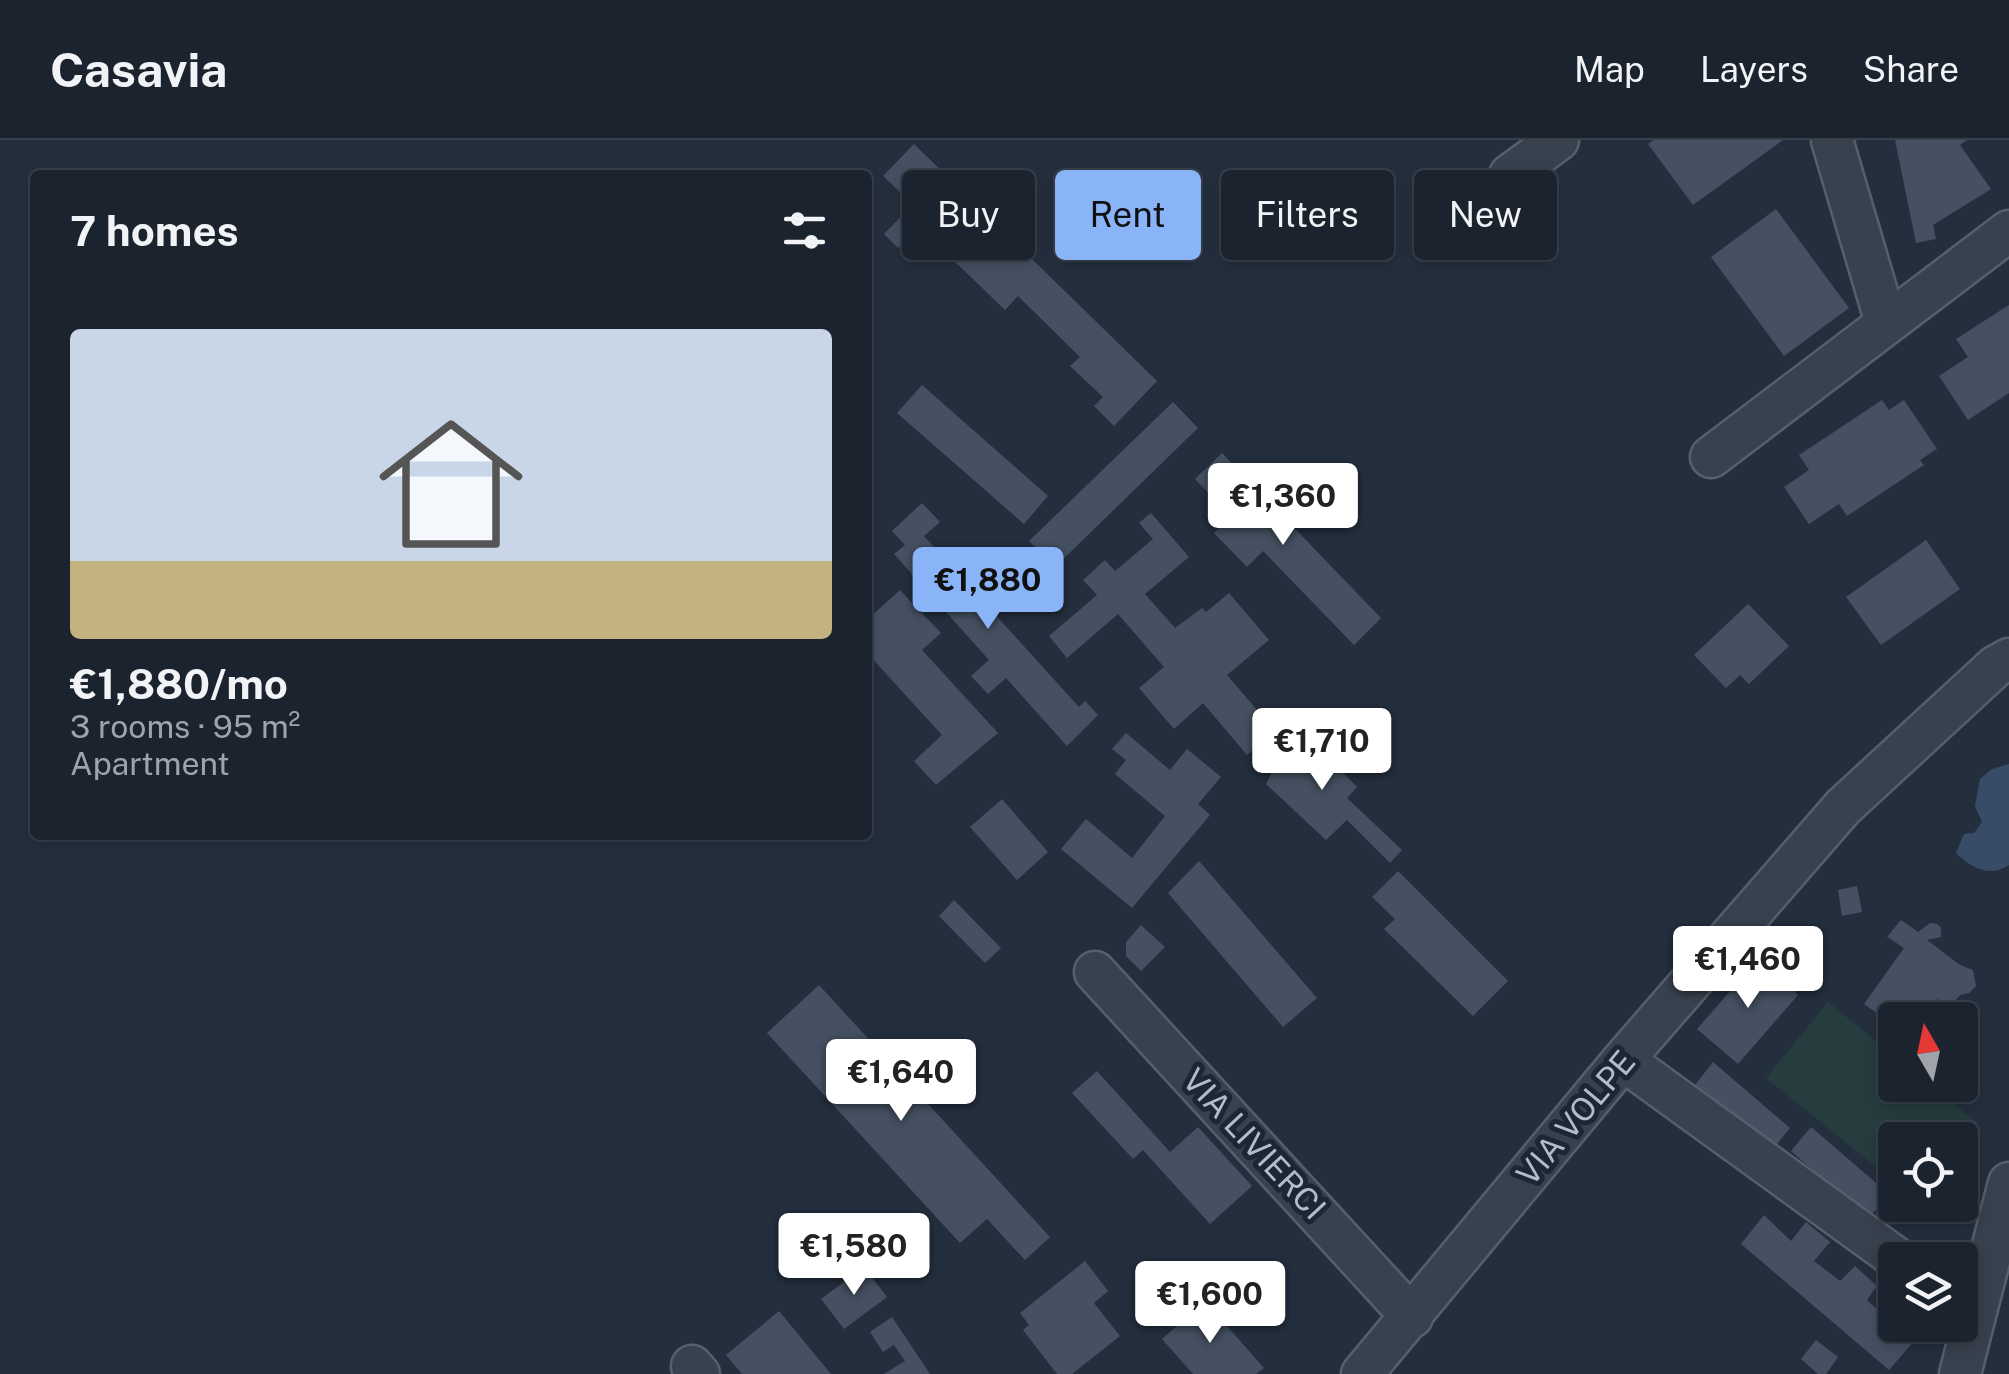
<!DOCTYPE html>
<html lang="en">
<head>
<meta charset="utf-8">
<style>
	:root { --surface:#1b232e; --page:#282f3a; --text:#f1f3f6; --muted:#a0a4aa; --line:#39404a; --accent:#8ab4f8 }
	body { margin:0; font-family:"Public Sans",sans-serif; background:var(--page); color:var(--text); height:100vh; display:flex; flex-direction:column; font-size:38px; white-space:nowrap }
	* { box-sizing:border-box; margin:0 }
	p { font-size:32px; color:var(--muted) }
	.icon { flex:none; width:55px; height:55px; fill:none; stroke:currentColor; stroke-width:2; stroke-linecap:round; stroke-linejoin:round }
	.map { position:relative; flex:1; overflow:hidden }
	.sheet { position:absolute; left:30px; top:30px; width:842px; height:670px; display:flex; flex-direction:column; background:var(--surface); border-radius:10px; box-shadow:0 5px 15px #0003,0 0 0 2px var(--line) }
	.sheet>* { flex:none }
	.guide { position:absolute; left:902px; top:30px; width:950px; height:90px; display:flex; gap:20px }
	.needle { width:65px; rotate:351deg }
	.fabs { position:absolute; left:1878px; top:862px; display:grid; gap:20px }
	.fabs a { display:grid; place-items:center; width:100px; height:100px; border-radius:10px; background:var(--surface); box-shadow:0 5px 15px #0003,0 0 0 2px var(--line); font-size:50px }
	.price { position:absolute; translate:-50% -85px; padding:0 22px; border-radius:10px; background:#fff; color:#222; font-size:32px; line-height:65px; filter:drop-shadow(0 2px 5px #0008) }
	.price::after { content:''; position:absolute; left:50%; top:60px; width:30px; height:22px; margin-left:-15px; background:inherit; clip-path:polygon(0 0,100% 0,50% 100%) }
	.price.selected { background:var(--accent); color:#111 }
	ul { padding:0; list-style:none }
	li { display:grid; align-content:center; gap:20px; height:530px; padding:0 40px }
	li+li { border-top:2px solid var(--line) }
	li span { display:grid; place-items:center; height:310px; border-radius:10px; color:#555 }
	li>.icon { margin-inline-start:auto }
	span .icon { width:180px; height:180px; fill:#fffc; stroke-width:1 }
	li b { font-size:42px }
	h2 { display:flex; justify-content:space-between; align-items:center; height:120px; padding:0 40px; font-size:42px }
	.chip { padding:0 35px; border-radius:10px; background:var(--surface); box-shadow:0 5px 15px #0003,0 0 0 2px var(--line); font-size:35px; line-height:90px }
	.chip.selected { background:var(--accent); color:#111 }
	header { display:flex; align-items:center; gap:60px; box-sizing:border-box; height:140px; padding:0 50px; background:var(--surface); border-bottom:2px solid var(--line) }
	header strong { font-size:48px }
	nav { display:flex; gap:55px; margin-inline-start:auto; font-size:35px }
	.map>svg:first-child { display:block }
	.green { fill:#263c3f }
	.water { fill:#394c67 }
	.building { fill:#455162 }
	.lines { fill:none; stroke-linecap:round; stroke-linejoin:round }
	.street-casing { stroke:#565f6c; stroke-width:45 }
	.street { stroke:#38414e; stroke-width:40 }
	.labels { text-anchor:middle; stroke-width:10; stroke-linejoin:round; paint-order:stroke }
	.street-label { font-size:32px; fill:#b4bcc9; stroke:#1d2633 }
</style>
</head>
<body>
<header>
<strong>Casavia</strong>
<nav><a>Map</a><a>Layers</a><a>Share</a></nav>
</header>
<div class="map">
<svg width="2009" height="1234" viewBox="0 0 2009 1234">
	<rect width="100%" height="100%" fill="#242f3e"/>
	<path class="green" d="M 1828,862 L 1895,916 L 1895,945 L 1931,945 L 1978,983 L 1960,1006 L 1960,1000 L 1895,1000 L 1895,1042 L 1766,938 Z"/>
	<path class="water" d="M 2009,624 L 2009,725 C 1989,738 1972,728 1956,713 L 1964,694 L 1974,693 L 1982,682 L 1975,666 L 1980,639 L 1992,629 Z"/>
	<path class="building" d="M 1654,0 L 1783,0 L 1693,65 L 1648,4 Z
		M 1895,0 L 1967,0 L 1960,5 L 1991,49 L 1933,85 L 1936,99 L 1916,103 Z
		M 914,4 L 1157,241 L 1114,286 L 1094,266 L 1103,257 L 1070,226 L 1080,217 L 1018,156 L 1005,170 L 918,86 L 898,108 L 884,94 L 913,64 L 883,36 Z
		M 1776,69 L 1849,168 L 1784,216 L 1711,117 Z
		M 2009,165 L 2009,253 L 1968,280 L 1939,236 L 1968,217 L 1956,199 Z
		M 922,245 L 1048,356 L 1024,384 L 897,273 Z
		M 1882,260 L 1889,270 L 1904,260 L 1937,309 L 1920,320 L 1924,325 L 1847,376 L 1839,364 L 1809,384 L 1784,347 L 1809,330 L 1799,315 Z
		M 1173,262 L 1198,288 L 1055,427 L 1029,401 Z
		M 1222,313 L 1381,478 L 1354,505 L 1263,411 L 1247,427 L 1214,393 L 1231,377 L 1195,339 Z
		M 922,363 L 940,382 L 924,396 L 1079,567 L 1085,561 L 1098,575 L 1067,606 L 1006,538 L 988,554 L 971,536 L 989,520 L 894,414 L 905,405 L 892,391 Z
		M 1151,373 L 1189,417 L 1145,454 L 1175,488 L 1202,468 L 1206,472 L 1229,453 L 1269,500 L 1227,535 L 1275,591 L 1247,615 L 1203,563 L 1174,589 L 1139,548 L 1164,527 L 1118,474 L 1067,518 L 1049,496 L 1097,455 L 1083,440 L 1105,420 L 1115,431 L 1153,399 L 1139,383 Z
		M 1926,400 L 1960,449 L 1881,505 L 1846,457 Z
		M 900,450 L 941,493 L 922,510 L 998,593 L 936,645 L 914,621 L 942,595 L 868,514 L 868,479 Z
		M 1748,464 L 1789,506 L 1749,544 L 1740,535 L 1726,548 L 1694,515 Z
		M 1303,591 L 1357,647 L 1347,658 L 1402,710 L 1390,723 L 1347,680 L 1326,700 L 1266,644 L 1291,593 Z
		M 1126,593 L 1170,630 L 1187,609 L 1221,637 L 1198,664 L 1210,675 L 1132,768 L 1061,709 L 1086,679 L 1132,718 L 1165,676 L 1115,634 L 1126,620 L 1112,609 Z
		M 1002,659 L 1048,712 L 1017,740 L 970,687 Z
		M 1199,721 L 1317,858 L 1283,887 L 1168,753 Z
		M 1398,731 L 1508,841 L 1473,876 L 1384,789 L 1395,779 L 1372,757 Z
		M 1857,746 L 1862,772 L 1842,776 L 1838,750 Z
		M 954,760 L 1001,808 L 985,823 L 939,776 Z
		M 1901,780 L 1918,792 L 1930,783 L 1937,784 L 1941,788 L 1941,797 L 1927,800 L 1960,825 L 1973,830 L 1976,846 L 1969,853 L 1960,855 L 1950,868 L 1937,859 L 1930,871 L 1943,880 L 1895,880 L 1895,886 L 1864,864 L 1904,808 L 1887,797 Z
		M 1141,785 L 1165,807 L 1141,831 L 1126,816 L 1126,802 Z
		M 1760,817 L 1798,855 L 1738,924 L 1697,889 Z
		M 819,845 L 1050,1097 L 1025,1120 L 987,1079 L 960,1103 L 767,893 Z
		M 1713,922 L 1790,988 L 1769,1014 L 1691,950 Z
		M 1097,931 L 1170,1012 L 1198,987 L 1252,1046 L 1210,1084 L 1143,1010 L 1133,1019 L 1072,953 Z
		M 1811,987 L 1889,1054 L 1868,1079 L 1791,1011 Z
		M 1764,1075 L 1791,1101 L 1806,1082 L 1830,1102 L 1814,1121 L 1840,1141 L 1855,1126 L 1877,1146 L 1867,1160 L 1891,1182 L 1895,1177 L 1895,1185 L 1928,1185 L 1889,1230 L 1741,1104 Z
		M 1085,1121 L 1108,1151 L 1094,1163 L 1120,1196 L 1072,1234 L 1057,1234 L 1023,1190 L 1029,1185 L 1020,1173 Z
		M 864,1127 L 887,1157 L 844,1189 L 821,1159 Z
		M 1205,1161 L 1264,1228 L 1256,1234 L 1193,1234 L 1162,1199 Z
		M 779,1171 L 831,1234 L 742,1234 L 726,1215 Z
		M 892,1177 L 930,1234 L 884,1234 L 905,1221 L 894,1205 L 883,1212 L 870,1192 Z
		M 1816,1200 L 1838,1217 L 1826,1234 L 1818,1234 L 1801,1219 Z"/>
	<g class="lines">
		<defs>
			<path id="street" d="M 1832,0 L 1886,183
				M 1510,35 L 1558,0
				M 1711,317 L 2009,91
				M 1095,832 L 1412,1177
				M 1623,920 L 1899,1120
				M 692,1226 L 699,1234
				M 1362,1234 L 1623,920 L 1843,667 L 1996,526 L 2009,519
				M 1960,1234 L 2009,1043"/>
		</defs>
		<use href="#street" class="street-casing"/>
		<use href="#street" class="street"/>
	</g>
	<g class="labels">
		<g class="street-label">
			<text transform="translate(1576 978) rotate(-50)" y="11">VIA VOLPE</text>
			<text transform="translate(1254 1004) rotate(47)" y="11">VIA LIVIERCI</text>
		</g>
	</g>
</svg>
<div class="fabs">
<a><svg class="needle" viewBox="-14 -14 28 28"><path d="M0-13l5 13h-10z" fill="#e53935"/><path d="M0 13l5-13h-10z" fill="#a0a4aa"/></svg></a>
<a><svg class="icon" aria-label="locate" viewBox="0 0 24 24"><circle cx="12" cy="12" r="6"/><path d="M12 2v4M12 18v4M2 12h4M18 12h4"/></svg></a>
<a><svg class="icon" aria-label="layers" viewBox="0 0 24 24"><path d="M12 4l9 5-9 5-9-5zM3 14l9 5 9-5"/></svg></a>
</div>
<b class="price" style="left:1283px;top:408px">€1,360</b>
<b class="price selected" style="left:988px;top:492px">€1,880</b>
<b class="price" style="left:1322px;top:653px">€1,710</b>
<b class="price" style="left:1748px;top:871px">€1,460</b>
<b class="price" style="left:901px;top:984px">€1,640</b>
<b class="price" style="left:854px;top:1158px">€1,580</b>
<b class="price" style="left:1210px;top:1206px">€1,600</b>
<div class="guide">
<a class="chip">Buy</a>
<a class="chip selected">Rent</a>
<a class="chip">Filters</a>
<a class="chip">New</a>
</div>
<section class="sheet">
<h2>7 homes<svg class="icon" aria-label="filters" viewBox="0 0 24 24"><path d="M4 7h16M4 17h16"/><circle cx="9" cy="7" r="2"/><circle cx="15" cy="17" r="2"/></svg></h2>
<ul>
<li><span style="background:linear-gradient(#c9d6e8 75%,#c2b280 0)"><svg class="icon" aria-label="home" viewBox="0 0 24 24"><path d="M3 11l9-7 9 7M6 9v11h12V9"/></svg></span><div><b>€1,880/mo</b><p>3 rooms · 95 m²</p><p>Apartment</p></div></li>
</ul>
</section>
</div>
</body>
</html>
